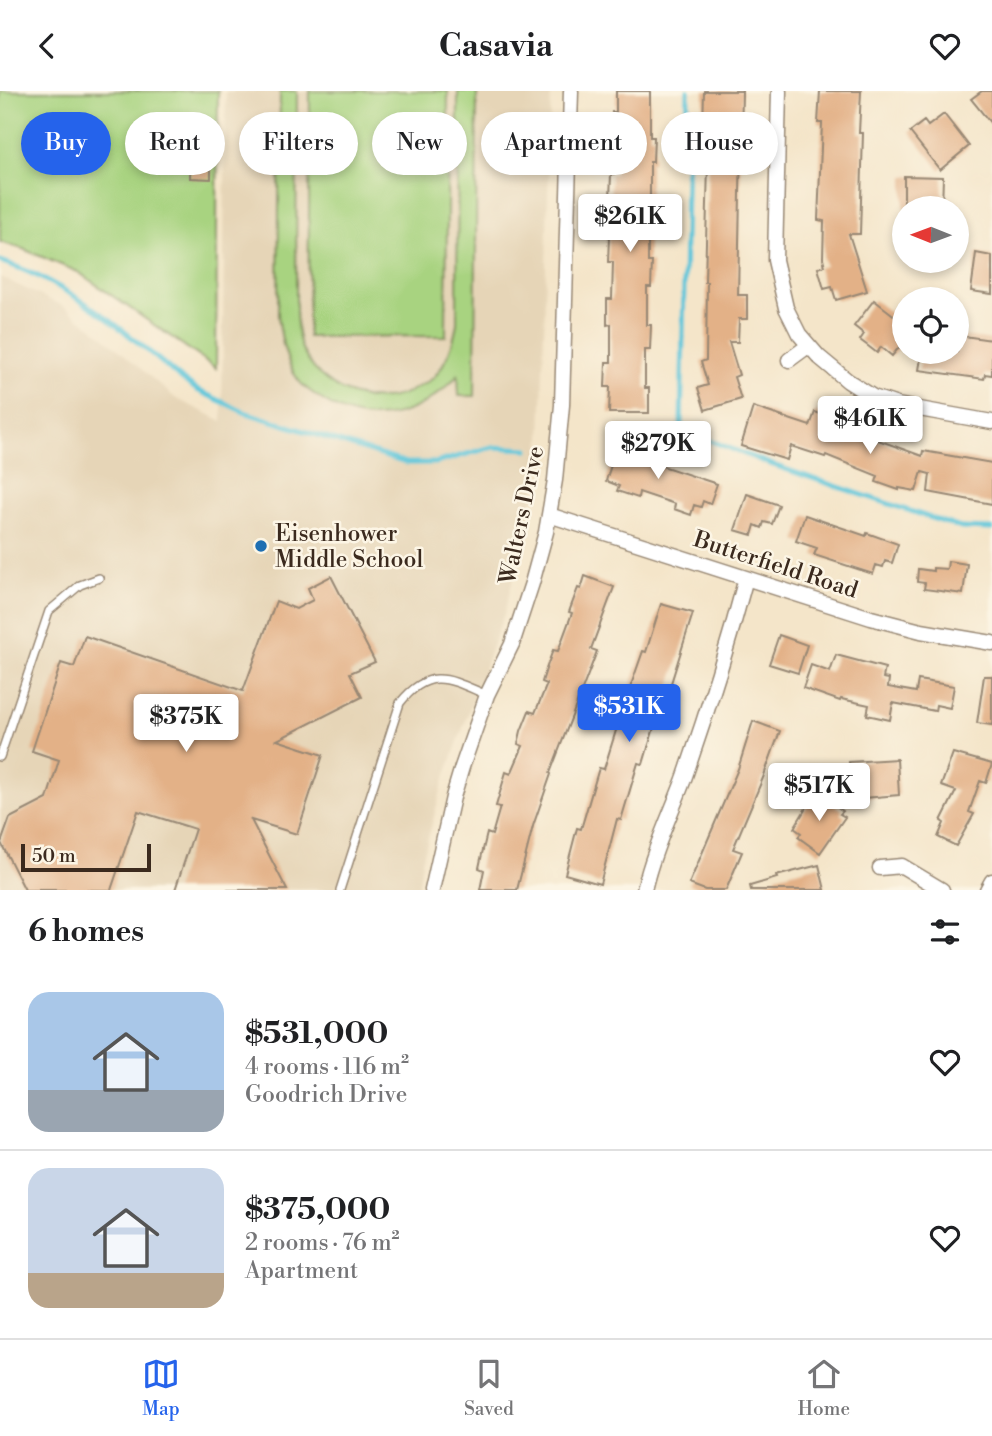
<!DOCTYPE html>
<html lang="en">
<head>
<meta charset="utf-8">
<style>
	:root { --surface:#fff; --page:#f6f6f6; --text:#202124; --muted:#757577; --line:#e0e0e0; --accent:#2563eb }
	body { margin:0; font-family:"Libre Bodoni",serif; background:var(--page); color:var(--text); height:100vh; display:flex; flex-direction:column; font-size:26px; white-space:nowrap }
	* { box-sizing:border-box; margin:0 }
	p { font-size:23px; color:var(--muted) }
	.icon { flex:none; width:38px; height:38px; fill:none; stroke:currentColor; stroke-width:2; stroke-linecap:round; stroke-linejoin:round }
	.map { position:relative; height:799px; overflow:hidden }
	.sheet { display:flex; flex-direction:column; background:var(--surface); flex:1 }
	.sheet>* { flex:none }
	.top-card { position:absolute; left:21px; top:21px; width:950px; height:63px; display:flex; gap:14px }
	.needle { width:46px; rotate:271deg }
	.fabs { position:absolute; left:892px; top:105px; display:grid; gap:14px }
	.fabs a { display:grid; place-items:center; width:77px; height:77px; border-radius:50%; background:var(--surface); box-shadow:0 4px 10px #0003; font-size:35px }
	.scale { position:absolute; left:21px; bottom:18px; width:130px; box-sizing:border-box; padding-left:7px; border:4px solid #3b2a1e; border-top:0; font-size:19px; line-height:24px; white-space:nowrap; color:#3b2a1e; -webkit-text-stroke:5px #fcf5e5; paint-order:stroke }
	.price { position:absolute; translate:-50% -60px; padding:0 16px; border-radius:7px; background:#fff; color:#222; font-size:23px; line-height:46px; filter:drop-shadow(0 2px 4px #0008) }
	.price::after { content:''; position:absolute; left:50%; top:42px; width:21px; height:16px; margin-left:-10px; background:inherit; clip-path:polygon(0 0,100% 0,50% 100%) }
	.price.active { background:var(--accent); color:#fff }
	ul { padding:0; list-style:none }
	li { display:flex; align-items:center; gap:21px; height:175px; padding:0 28px }
	li+li { border-top:2px solid var(--line) }
	li span { display:grid; place-items:center; flex:none; width:196px; height:140px; border-radius:21px; color:#555 }
	li>.icon { margin-inline-start:auto }
	span .icon { width:84px; height:84px; fill:#fffc; stroke-width:1 }
	li b { font-size:30px }
	h2 { display:flex; justify-content:space-between; align-items:center; height:84px; padding:0 28px; font-size:30px }
	.tag { padding:0 24px; border-radius:32px; background:var(--surface); box-shadow:0 4px 10px #0003; font-size:24px; line-height:63px }
	.tag.active { background:var(--accent); color:#fff }
	header { display:flex; justify-content:space-between; align-items:center; height:91px; padding:0 28px; background:var(--surface); font-size:32px; font-weight:700 }
	.tab-bar { display:flex; justify-content:space-around; align-items:center; height:98px; border-top:2px solid var(--line); background:var(--surface); font-size:19px; color:var(--muted) }
	.tab-bar a { display:grid; justify-items:center; gap:4px }
	.tab-bar .active { color:var(--accent) }
	.map>svg:first-child { display:block }
	.built { fill:#e6d5b7 }
	.green { fill:#a8d380; stroke:#727e4f; stroke-width:2 }
	.lines { fill:none; stroke-linecap:round; stroke-linejoin:round }
	.stream { stroke:#5ec6da; stroke-width:5 }
	.building { fill:#e3b187 }
	.lane-casing { stroke:#988874; stroke-width:10 }
	.street-casing { stroke:#988874; stroke-width:17 }
	.lane { stroke:#fff; stroke-width:7 }
	.street { stroke:#fff; stroke-width:14 }
	.poi-dot { fill:#1f6fb2; stroke:#fcf5e5; stroke-width:2.5 }
	.labels { text-anchor:middle; stroke-width:5; stroke-linejoin:round; paint-order:stroke }
	.street-label { font-size:23px; fill:#3b2a1e; stroke:#fcf5e5 }
	.poi-label { font-size:23px; fill:#3b2a1e; stroke:#fcf5e5; text-anchor:start }
</style>
</head>
<body>
<header><svg class="icon" aria-label="back" viewBox="0 0 24 24"><path d="M15 5l-7 7 7 7"/></svg>Casavia<svg class="icon" aria-label="heart" viewBox="0 0 24 24"><path d="M12 20l-8-8c-3-5 5-10 8-4 3-6 11-1 8 4z"/></svg></header>
<div class="map">
<svg width="992" height="799" viewBox="0 0 992 799">
	<rect width="100%" height="100%" fill="#fcf5e5"/>
	<filter id="ink" filterUnits="userSpaceOnUse"><feTurbulence type="fractalNoise" baseFrequency=".0143" numOctaves="2"/><feDisplacementMap in="SourceGraphic" scale="14" xChannelSelector="R" yChannelSelector="G"/><feConvolveMatrix kernelMatrix="1 2 1 2 8 2 1 2 1" color-interpolation-filters="sRGB"/></filter>
	<filter id="wash" filterUnits="userSpaceOnUse"><feTurbulence type="fractalNoise" baseFrequency=".00686" numOctaves="4" result="noise"/><feDisplacementMap in="SourceGraphic" scale="28" xChannelSelector="R" yChannelSelector="G"/><feGaussianBlur stdDeviation="1.57" result="paint"/><feColorMatrix in="noise" values="0 0 0 0 0 0 0 0 0 0 0 0 0 0 0 0 0 1.4 0 .05"/><feComposite in="paint" operator="in"/></filter>
	<g filter="url(#wash)">
		<rect width="100%" height="100%" fill="#f4e5c9"/>
		<path class="built" d="M 226,0 L 551,0 L 540,380 L 504,523 L 443,692 L 422,770 L 418,799 L 0,799 L 0,186 L 63,215 L 98,241 L 175,307 L 222,330 Z"/>
		<path class="green" d="M 0,0 L 218,0 L 216,277 L 78,181 L 23,158 L 0,151 Z
			M 280,0 L 297,0 L 296,222 C 297,236 298,252 305,264 C 326,303 377,320 416,297 C 421,294 429,291 434,286 C 447,271 454,251 457,232 L 458,0 L 477,0 L 475,305 L 459,305 L 458,284 C 421,324 373,341 324,310 C 316,304 305,298 299,290 C 285,271 281,247 278,224 Z
			M 310,0 L 448,0 L 446,245 L 308,246 Z"/>
		<g class="lines">
			<path class="stream" d="M 688,0 L 681,338 L 770,373 L 961,437 L 992,438
				M 0,170 C 70,193 125,239 180,287 L 197,299 L 244,321 L 406,372 L 435,372 L 492,356 L 528,358"/>
		</g>
		<g id="blocks">
			<path class="building" d="M 616,0 L 650,0 L 650,46 L 654,46 L 653,71 L 650,71 L 650,108 L 654,108 L 653,133 L 648,133 L 648,171 L 652,171 L 651,196 L 647,196 L 647,234 L 651,234 L 650,259 L 645,259 L 645,297 L 649,297 L 649,322 L 609,322 L 610,296 L 605,296 L 606,271 L 611,271 L 611,233 L 607,234 L 607,208 L 612,208 L 613,171 L 608,171 L 609,146 L 614,146 L 614,108 L 610,108 L 611,83 L 615,83 L 615,46 L 611,45 L 612,21 L 616,21 Z
				M 704,0 L 742,0 L 738,204 L 747,204 L 747,228 L 739,228 L 738,251 L 729,251 L 739,284 L 734,286 L 741,308 L 705,319 L 698,297 L 708,294 L 701,271 L 706,269 L 707,191 L 705,191 L 708,73 L 702,73 Z
				M 820,0 L 861,0 L 859,42 L 863,42 L 860,143 L 849,143 L 867,200 L 836,209 L 832,196 L 824,198 L 818,177 L 825,175 L 823,167 L 824,130 L 818,129 L 822,32 L 818,32 Z
				M 982,0 L 992,0 L 992,34 L 971,8 Z
				M 944,23 L 969,55 L 940,79 L 910,41 L 924,30 L 928,35 Z
				M 191,44 L 211,45 L 211,88 L 190,87 Z
				M 904,85 L 943,86 L 942,117 L 904,117 Z
				M 976,162 L 992,165 L 992,203 L 971,200 Z
				M 874,209 L 905,233 L 905,249 L 892,265 L 881,256 L 877,262 L 868,255 L 860,249 L 864,243 L 854,235 Z
				M 957,244 L 992,249 L 992,284 L 985,283 L 984,288 L 919,279 L 922,261 L 957,261 Z
				M 753,316 L 810,335 L 815,321 L 838,329 L 836,334 L 922,365 L 923,360 L 992,372 L 992,413 L 928,401 L 930,383 L 922,381 L 916,400 L 899,397 L 899,399 L 876,391 L 878,385 L 826,364 L 825,366 L 791,355 L 787,369 L 741,355 Z
				M 617,355 L 664,371 L 662,375 L 717,393 L 710,413 L 703,410 L 701,416 L 694,414 L 691,424 L 674,418 L 675,413 L 639,401 L 638,407 L 617,400 L 619,395 L 606,390 Z
				M 747,403 L 779,414 L 772,433 L 764,431 L 762,437 L 755,434 L 752,444 L 735,439 Z
				M 805,424 L 866,445 L 867,442 L 898,453 L 892,472 L 885,470 L 883,476 L 876,474 L 873,483 L 814,464 L 817,457 L 796,450 Z
				M 948,470 L 967,473 L 963,503 L 924,498 L 925,492 L 917,491 L 918,478 L 933,480 L 933,477 L 947,478 Z
				M 331,485 L 375,571 L 350,582 L 362,606 L 277,649 L 323,664 L 297,743 L 251,729 L 287,799 L 175,799 L 195,738 L 138,720 L 111,799 L 25,799 L 1,752 L 10,727 L 47,708 L 59,669 L 32,660 L 61,572 L 74,576 L 85,545 L 243,600 L 276,510 L 296,518 L 313,509 L 308,497 Z
				M 585,485 L 614,496 L 591,558 L 597,560 L 550,682 L 551,683 L 533,735 L 517,799 L 480,799 L 484,779 L 479,777 L 482,763 L 487,742 L 492,744 L 500,716 L 496,715 L 506,681 L 511,683 L 523,655 L 518,653 L 521,640 L 529,620 L 535,622 L 547,593 L 542,591 L 546,578 L 553,559 L 558,560 L 572,522 L 569,521 L 578,497 L 581,498 Z
				M 661,513 L 693,522 L 662,621 L 659,620 L 643,673 L 638,672 L 621,729 L 617,728 L 600,793 L 565,783 L 577,737 L 581,738 L 599,677 L 604,678 L 623,617 L 643,560 L 646,561 Z
				M 779,544 L 807,554 L 798,582 L 769,573 Z
				M 836,564 L 885,577 L 883,587 L 889,588 L 888,596 L 916,601 L 918,589 L 954,595 L 950,617 L 936,614 L 935,620 L 893,612 L 890,629 L 867,624 L 869,614 L 841,608 L 840,610 L 803,597 L 811,574 L 830,581 Z
				M 984,585 L 992,585 L 992,634 L 977,632 Z
				M 753,630 L 780,640 L 763,687 L 733,758 L 742,761 L 726,799 L 705,799 L 689,793 L 738,678 Z
				M 953,662 L 992,673 L 986,692 L 980,690 L 969,721 L 974,723 L 956,755 L 938,746 L 944,732 L 941,730 L 956,700 L 941,695 Z
				M 897,668 L 899,704 L 852,708 L 849,671 Z
				M 814,704 L 823,710 L 825,707 L 843,720 L 840,723 L 845,726 L 820,762 L 798,746 L 801,742 L 794,737 Z
				M 819,774 L 825,799 L 751,799 L 750,795 L 777,787 L 776,785 Z"/>
		</g>
	</g>
	<g filter="url(#ink)">
		<use href="#blocks" fill-opacity="0" stroke="#988874" stroke-width="2"/>
		<g class="lines">
			<defs>
				<path id="lane" d="M 0,666 L 49,520 L 80,494 L 99,487
					M 340,799 L 400,612 C 430,575 449,588 487,604"/>
				<path id="street" d="M 779,0 L 775,169 L 786,217 L 799,243 L 819,266 L 848,290 L 873,306 L 897,314 L 992,331
					M 789,269 L 808,255
					M 549,424 L 871,527 L 921,540 L 992,552
					M 880,777 L 902,775 L 942,799
					M 432,799 L 453,706 L 462,676 L 487,604 L 512,553 L 532,492 L 546,441 L 555,389 L 562,314 L 571,0
					M 644,799 C 653,760 670,725 684,688 C 707,622 728,555 746,487
					M 987,799 L 992,790"/>
			</defs>
			<use href="#lane" class="lane-casing"/>
			<use href="#street" class="street-casing"/>
			<use href="#lane" class="lane"/>
			<use href="#street" class="street"/>
		</g>
	</g>
	<circle class="poi-dot" cx="261" cy="455" r="7"/>
	<g class="labels">
		<g class="street-label">
			<text transform="translate(521 424) rotate(-78)" y="8">Walters Drive</text>
			<text transform="translate(776 473) rotate(18)" y="8">Butterfield Road</text>
		</g>
		<g class="poi-label">
			<text x="275" y="450">Eisenhower<tspan x="275" dy="26">Middle School</tspan></text>
		</g>
	</g>
</svg>
<div class="fabs">
<a><svg class="needle" viewBox="-14 -14 28 28"><path d="M0-13l5 13h-10z" fill="#e53935"/><path d="M0 13l5-13h-10z" fill="#757577"/></svg></a>
<a><svg class="icon" aria-label="locate" viewBox="0 0 24 24"><circle cx="12" cy="12" r="6"/><path d="M12 2v4M12 18v4M2 12h4M18 12h4"/></svg></a>
</div>
<div class="scale">50 m</div>
<b class="price" style="left:630px;top:163px">$261K</b>
<b class="price" style="left:870px;top:365px">$461K</b>
<b class="price" style="left:658px;top:390px">$279K</b>
<b class="price active" style="left:629px;top:653px">$531K</b>
<b class="price" style="left:186px;top:663px">$375K</b>
<b class="price" style="left:819px;top:732px">$517K</b>
<div class="top-card">
<a class="tag active">Buy</a>
<a class="tag">Rent</a>
<a class="tag">Filters</a>
<a class="tag">New</a>
<a class="tag">Apartment</a>
<a class="tag">House</a>
</div>
</div>
<section class="sheet">
<h2>6 homes<svg class="icon" aria-label="filters" viewBox="0 0 24 24"><path d="M4 7h16M4 17h16"/><circle cx="9" cy="7" r="2"/><circle cx="15" cy="17" r="2"/></svg></h2>
<ul>
<li><span style="background:linear-gradient(#a9c7e8 70%,#9aa5b1 0)"><svg class="icon" aria-label="home" viewBox="0 0 24 24"><path d="M3 11l9-7 9 7M6 9v11h12V9"/></svg></span><div><b>$531,000</b><p>4 rooms · 116 m²</p><p>Goodrich Drive</p></div><svg class="icon" aria-label="heart" viewBox="0 0 24 24"><path d="M12 20l-8-8c-3-5 5-10 8-4 3-6 11-1 8 4z"/></svg></li>
<li><span style="background:linear-gradient(#c9d6e8 75%,#b9a48a 0)"><svg class="icon" aria-label="home" viewBox="0 0 24 24"><path d="M3 11l9-7 9 7M6 9v11h12V9"/></svg></span><div><b>$375,000</b><p>2 rooms · 76 m²</p><p>Apartment</p></div><svg class="icon" aria-label="heart" viewBox="0 0 24 24"><path d="M12 20l-8-8c-3-5 5-10 8-4 3-6 11-1 8 4z"/></svg></li>
</ul>
</section>
<nav class="tab-bar">
<a class="active"><svg class="icon" aria-label="map" viewBox="0 0 24 24"><path d="M3 6l6-2 6 2 6-2v14l-6 2-6-2-6 2zM9 4v14M15 6v14"/></svg>Map</a>
<a><svg class="icon" aria-label="saved" viewBox="0 0 24 24"><path d="M7 4h10v16l-5-4-5 4z"/></svg>Saved</a>
<a><svg class="icon" aria-label="home" viewBox="0 0 24 24"><path d="M3 11l9-7 9 7M6 9v11h12V9"/></svg>Home</a>
</nav>
</body>
</html>
